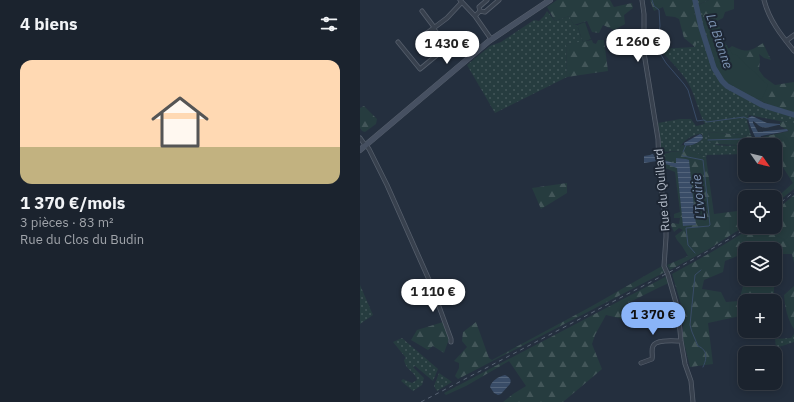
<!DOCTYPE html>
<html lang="fr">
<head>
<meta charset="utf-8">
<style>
	:root { --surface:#1b232e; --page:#282f3a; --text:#f1f3f6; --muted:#a0a4aa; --line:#39404a; --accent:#8ab4f8 }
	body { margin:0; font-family:"IBM Plex Sans",sans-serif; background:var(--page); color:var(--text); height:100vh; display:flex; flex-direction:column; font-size:15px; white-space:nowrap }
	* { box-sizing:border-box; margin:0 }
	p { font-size:13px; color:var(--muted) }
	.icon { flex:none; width:22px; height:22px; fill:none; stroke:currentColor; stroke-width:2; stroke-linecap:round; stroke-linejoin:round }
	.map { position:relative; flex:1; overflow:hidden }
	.sheet { display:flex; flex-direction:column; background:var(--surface); width:360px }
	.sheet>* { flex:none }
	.needle { width:26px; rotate:124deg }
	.controls { position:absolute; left:378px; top:138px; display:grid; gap:8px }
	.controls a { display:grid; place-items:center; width:44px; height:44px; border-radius:8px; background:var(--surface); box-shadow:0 2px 10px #0003,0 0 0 1px var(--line); font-size:20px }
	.price { position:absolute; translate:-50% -34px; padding:0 9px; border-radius:14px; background:#fff; color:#222; font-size:13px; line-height:26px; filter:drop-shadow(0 1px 2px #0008) }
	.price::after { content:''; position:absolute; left:50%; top:24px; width:12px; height:9px; margin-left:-6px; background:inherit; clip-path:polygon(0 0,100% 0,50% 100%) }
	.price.selected { background:var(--accent); color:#111 }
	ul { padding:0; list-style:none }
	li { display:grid; align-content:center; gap:8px; height:212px; padding:0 20px }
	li+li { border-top:1px solid var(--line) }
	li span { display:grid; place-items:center; height:124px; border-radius:12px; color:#555 }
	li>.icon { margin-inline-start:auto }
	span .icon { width:72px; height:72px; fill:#fffc; stroke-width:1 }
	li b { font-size:17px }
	h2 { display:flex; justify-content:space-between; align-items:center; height:48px; padding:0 20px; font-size:17px }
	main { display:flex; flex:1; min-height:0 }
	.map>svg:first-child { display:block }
	.grass { fill:url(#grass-dots) }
	.forest { fill:url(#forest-firs) }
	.park { fill:#263c3f }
	.water { fill:url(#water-rules) }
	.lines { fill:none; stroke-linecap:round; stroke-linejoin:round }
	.stream { stroke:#394c67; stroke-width:1 }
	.river { stroke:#394c67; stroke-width:5.5 }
	.minor-casing { stroke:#565f6c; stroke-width:5 }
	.secondary-casing { stroke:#565f6c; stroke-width:6 }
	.minor { stroke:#38414e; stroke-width:3.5 }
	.secondary { stroke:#465061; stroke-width:5 }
	.rail { stroke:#5a6575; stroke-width:1; stroke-dasharray:4 4; stroke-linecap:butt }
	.labels { text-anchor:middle; stroke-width:4; stroke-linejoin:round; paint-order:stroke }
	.street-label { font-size:12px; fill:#b4bcc9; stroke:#1d2633 }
	.water-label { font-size:13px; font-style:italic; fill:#7c92b1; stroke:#1d2633 }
</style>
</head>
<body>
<main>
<section class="sheet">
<h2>4 biens<svg class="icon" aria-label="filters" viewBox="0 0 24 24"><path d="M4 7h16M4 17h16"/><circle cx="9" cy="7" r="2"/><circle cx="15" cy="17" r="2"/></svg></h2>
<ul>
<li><span style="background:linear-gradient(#ffd9b3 70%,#c2b280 0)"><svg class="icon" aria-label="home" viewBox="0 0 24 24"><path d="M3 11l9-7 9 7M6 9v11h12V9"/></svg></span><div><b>1 370 €/mois</b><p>3 pièces · 83 m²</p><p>Rue du Clos du Budin</p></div></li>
</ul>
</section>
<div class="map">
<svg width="434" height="402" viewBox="0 0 434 402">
	<defs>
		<pattern id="grass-dots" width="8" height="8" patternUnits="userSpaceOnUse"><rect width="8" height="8" fill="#263c3f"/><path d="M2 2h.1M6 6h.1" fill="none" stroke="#435659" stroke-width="1.8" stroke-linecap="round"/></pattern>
		<pattern id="forest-firs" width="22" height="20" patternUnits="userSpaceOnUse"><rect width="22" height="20" fill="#263c3f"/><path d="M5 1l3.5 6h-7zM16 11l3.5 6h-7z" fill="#435659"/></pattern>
		<pattern id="water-rules" width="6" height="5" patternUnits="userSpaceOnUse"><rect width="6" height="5" fill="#394c67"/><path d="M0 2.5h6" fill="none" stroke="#53647b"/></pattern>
	</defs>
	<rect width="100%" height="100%" fill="#242f3e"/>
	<path class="grass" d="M 334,0 L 349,0 L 340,4 L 353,15 L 362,32 L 360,36 L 373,55 L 395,98 L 401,101 L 434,114 L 434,124 L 389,115 L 387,121 L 391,136 L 349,132 L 348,137 L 350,142 C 362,150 385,142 400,145 L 385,145 L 385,154 L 347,155 L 346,157 L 332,151 L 329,146 C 334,144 340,143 343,138 L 342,134 C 334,133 324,140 320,147 L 322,151 L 301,152 L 301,144 L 298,123 L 320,119 L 331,119 L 336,126 L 345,124 C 337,109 335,92 325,78 C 318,68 308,59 300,49 L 334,47 L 341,28 L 339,20 L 335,18 L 334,11 Z
		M 187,11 L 195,21 L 209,16 L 214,25 L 217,25 L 223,42 L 206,44 L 207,77 L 135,113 L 107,65 L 130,46 L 141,42 L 174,20 L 179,21 L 184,16 Z
		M 0,285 L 13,315 L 0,324 Z
		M 434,334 L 434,342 L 416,348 L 415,339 L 431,338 Z
		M 42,338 L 78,369 L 73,381 L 55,366 L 53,367 L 64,378 L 62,385 L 53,391 L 41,381 L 43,379 L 52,383 L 57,380 C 55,371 46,371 44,360 L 46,358 L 33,342 Z
		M 79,373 L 92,382 L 77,391 L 74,386 Z"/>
	<path class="forest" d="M 197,0 L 250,0 L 254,7 L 272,3 L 273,8 L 264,15 L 265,24 L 254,30 L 243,25 L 239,33 L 232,32 L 227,21 L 214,25 L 209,16 L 195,21 L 187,7 Z
		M 290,0 L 334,0 L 334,11 L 335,18 L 339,19 L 345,41 L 337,41 L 335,47 L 324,38 L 319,19 L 315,17 L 306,16 L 303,7 L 294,11 Z
		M 349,0 L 374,0 L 374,9 L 365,12 L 363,18 L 357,21 L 353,15 L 343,17 L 340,4 Z
		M 232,40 L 233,43 L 236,44 L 238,40 L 244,40 L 248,71 L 207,77 L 206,44 Z
		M 403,43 L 411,60 L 404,58 L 399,54 L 400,59 L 399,70 L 404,77 L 415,85 L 434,82 L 434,114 L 401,101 L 395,98 L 367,50 L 372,46 C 387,53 389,52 403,43 Z
		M 4,106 L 17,119 L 16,124 L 5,132 L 2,131 L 0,128 L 0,108 Z
		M 424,121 L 434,124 L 434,189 L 415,204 L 415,199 L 433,183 L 424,169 L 417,154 L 419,147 L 415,147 L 415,145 L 400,145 L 393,144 L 379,145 L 354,144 L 350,142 L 348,138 L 349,132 L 391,136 L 394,139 L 400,140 L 403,137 L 429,131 L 420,126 L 420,122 Z
		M 322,145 L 329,146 L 332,151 L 346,157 L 354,214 L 385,210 L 385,226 L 349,249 L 310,270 L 307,265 L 328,256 L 322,246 L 317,240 L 315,236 L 323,230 L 319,228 L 314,232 L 311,225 L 312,223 L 319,224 L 320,218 L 314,218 L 314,214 L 320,212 L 315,172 L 300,166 L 300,155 L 311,152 L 321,151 L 320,147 Z
		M 207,183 L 207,193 L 181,209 L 172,188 Z
		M 434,195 L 434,263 L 432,254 L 415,254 L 415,249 L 385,249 L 385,253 L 365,261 L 363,272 L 344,280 L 342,289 L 361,292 L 366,302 L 379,301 L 383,286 L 414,282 L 414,301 L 385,301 L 385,315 L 348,323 L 353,364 L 330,367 L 323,339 L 323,311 L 312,274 L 350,253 L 393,227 L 415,227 L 415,211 Z
		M 302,266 L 305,272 L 98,379 L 95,376 L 99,368 L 99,363 L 94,361 L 107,347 L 102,341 L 103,332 L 116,322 L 129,358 L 132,360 L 232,306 Z
		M 307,276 L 309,283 L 300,287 L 266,304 L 269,317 L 267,320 L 246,315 L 235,335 L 232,344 L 242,369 L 203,402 L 143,402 L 153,394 L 166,386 L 149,361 L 106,386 L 86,395 L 84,393 Z
		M 434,286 L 434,329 C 427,318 425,308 424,295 Z
		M 83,322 L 89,339 L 84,353 L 73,346 L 68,350 L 51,340 L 57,330 Z"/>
	<path class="park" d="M 353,15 L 362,32 L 360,36 L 373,55 L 375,54 L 408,85 L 402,99 L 395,98 L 376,88 L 363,79 L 358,70 L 349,44 L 343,17 Z
		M 225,22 L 231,39 L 223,42 L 217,25 Z"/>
	<path class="water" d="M 392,116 L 407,123 L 420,124 L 420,125 L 418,125 C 412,126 404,130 398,125 C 397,124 395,122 393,121 L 393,123 L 398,132 L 427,129 L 428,131 L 401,136 L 400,139 L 396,139 C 393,132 389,125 388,118 Z
		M 340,134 L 342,135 L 343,138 C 339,143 330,147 324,145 L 324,143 Z
		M 292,154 L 293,154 L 296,159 L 300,159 L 314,163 L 316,163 L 316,158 L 326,159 L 329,160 L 336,225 L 323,226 L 317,168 L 297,161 L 284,163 L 284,156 L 290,155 Z
		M 145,375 C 149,377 152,379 150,384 L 141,394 L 138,395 L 134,393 L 130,387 C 132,380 138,377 145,375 Z"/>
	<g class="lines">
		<path class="stream" d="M 292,0 L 294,6 L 299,10 L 300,26 L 297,45 L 298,50 L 306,63 L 324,84 L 328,90 L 337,121 L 344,120 L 347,122 L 384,117 L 388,119
			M 348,140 L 380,139 L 396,138
			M 323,152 L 326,145
			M 322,155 L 323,156 L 343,160 L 350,225 L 349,226 L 326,228 L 328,245 L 335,253
			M 341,270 L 335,275 L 330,325 L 332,332 L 338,346 C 348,350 347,359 343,367"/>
		<path class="river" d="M 335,0 L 341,27 L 354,68 L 362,81 L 367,86 L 402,105 L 434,115"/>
		<defs>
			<path id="minor" d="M 100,0 L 115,16 L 131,39
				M 282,0 L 284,14 L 284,53 L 298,139 L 299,169 L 306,226 L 306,237 L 304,266 L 308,275 L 318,310 L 321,341 L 325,364 L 331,381 L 333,402
				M 404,0 C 409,20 421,35 434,51
				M 62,11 L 74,27
				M 120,11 L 125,12 L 139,0
				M 115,16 L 120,11 L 119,7 L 127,0
				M 73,28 L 88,46 L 101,35
				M 67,33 L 87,18 L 102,2
				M 426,41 L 434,35
				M 38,42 L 60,69 L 88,46
				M 0,138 L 5,145
				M 6,145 L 9,149 L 27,185 L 70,282 L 91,339 L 91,342
				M 281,363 L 292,359 C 293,355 291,350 293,346 C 296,339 314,341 321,341"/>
			<path id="secondary" d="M 0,150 L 129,41 L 190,0"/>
		</defs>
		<use href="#minor" class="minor-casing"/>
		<use href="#secondary" class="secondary-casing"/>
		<use href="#minor" class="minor"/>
		<use href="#secondary" class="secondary"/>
		<path class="rail" d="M 415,207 L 434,192
			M 61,402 L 323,265 L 371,238 L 388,227"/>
	</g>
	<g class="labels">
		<g class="street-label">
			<text transform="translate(302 190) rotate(-95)" y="4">Rue du Quillard</text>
		</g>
		<g class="water-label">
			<text transform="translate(360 41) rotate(71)" y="5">La Bionne</text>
			<text transform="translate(338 197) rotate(-96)" y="5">L'Ivoirie</text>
		</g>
	</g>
</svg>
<div class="controls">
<a><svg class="needle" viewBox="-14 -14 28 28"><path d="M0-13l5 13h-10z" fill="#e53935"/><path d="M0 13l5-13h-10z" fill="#a0a4aa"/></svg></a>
<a><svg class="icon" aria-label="locate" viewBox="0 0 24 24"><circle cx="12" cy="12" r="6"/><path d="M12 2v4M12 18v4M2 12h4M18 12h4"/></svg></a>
<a><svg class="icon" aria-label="layers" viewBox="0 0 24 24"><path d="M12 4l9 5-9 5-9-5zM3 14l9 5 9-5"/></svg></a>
<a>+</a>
<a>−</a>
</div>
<b class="price" style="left:278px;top:63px">1 260 €</b>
<b class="price" style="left:87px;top:65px">1 430 €</b>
<b class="price" style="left:73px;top:313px">1 110 €</b>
<b class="price selected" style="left:293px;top:336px">1 370 €</b>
</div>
</main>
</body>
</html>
